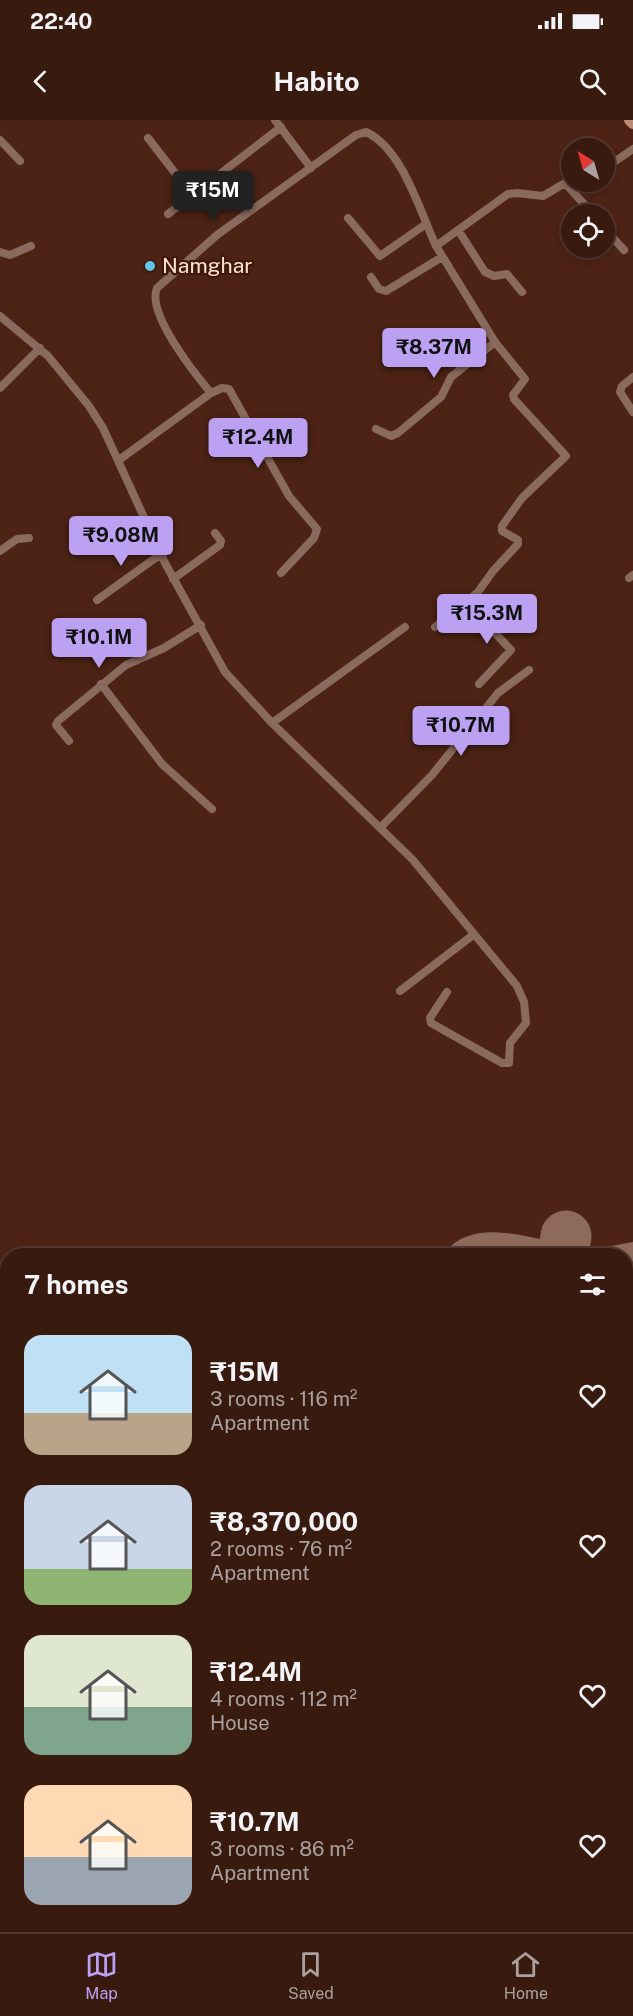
<!DOCTYPE html>
<html lang="en">
<head>
<meta charset="utf-8">
<style>
	:root { --surface:#391a0f; --page:#402318; --text:#f1f3f6; --muted:#aba19e; --line:#53382f; --accent:#bca0f2 }
	body { margin:0; font-family:"Public Sans",sans-serif; background:var(--page); color:var(--text); height:100vh; display:flex; flex-direction:column; font-size:22px; white-space:nowrap }
	* { box-sizing:border-box; margin:0 }
	p { font-size:20px; color:var(--muted) }
	.icon { flex:none; width:33px; height:33px; fill:none; stroke:currentColor; stroke-width:2; stroke-linecap:round; stroke-linejoin:round }
	.map { position:relative; flex:1; overflow:hidden }
	.details { position:absolute; left:0px; top:1128px; width:633px; height:684px; display:flex; flex-direction:column; background:var(--surface); border-radius:24px 24px 0 0; box-shadow:0 3px 9px #0003,0 0 0 2px var(--line) }
	.details>* { flex:none }
	.needle { width:39px; rotate:323deg }
	.tools { position:absolute; left:561px; top:18px; display:grid; gap:12px }
	.tools a { display:grid; place-items:center; width:54px; height:54px; border-radius:50%; background:var(--surface); box-shadow:0 3px 9px #0003,0 0 0 2px var(--line); font-size:30px }
	.price { position:absolute; translate:-50% -51px; padding:0 14px; border-radius:6px; background:var(--accent); color:#111; font-size:20px; line-height:39px; filter:drop-shadow(0 2px 3px #0008) }
	.price::after { content:''; position:absolute; left:50%; top:36px; width:18px; height:14px; margin-left:-9px; background:inherit; clip-path:polygon(0 0,100% 0,50% 100%) }
	.price.selected { background:#222; color:#fff }
	ul { padding:0; list-style:none }
	li { display:flex; align-items:center; gap:18px; height:150px; padding:0 24px }
	li span { display:grid; place-items:center; flex:none; width:168px; height:120px; border-radius:18px; color:#555 }
	li>.icon { margin-inline-start:auto }
	span .icon { width:72px; height:72px; fill:#fffc; stroke-width:1 }
	li b { font-size:26px }
	h2 { display:flex; justify-content:space-between; align-items:center; height:72px; padding:0 24px; font-size:26px }
	.status { display:flex; justify-content:space-between; align-items:center; height:42px; padding:0 30px; background:var(--surface); direction:ltr }
	.status svg { height:16px; fill:currentColor }
	header { display:flex; justify-content:space-between; align-items:center; height:78px; padding:0 24px; background:var(--surface); font-size:27px; font-weight:700 }
	.tabs { display:flex; justify-content:space-around; align-items:center; height:84px; border-top:2px solid var(--line); background:var(--surface); font-size:16px; color:var(--muted) }
	.tabs a { display:grid; justify-items:center; gap:3px }
	.tabs .selected { color:var(--accent) }
	.map>svg:first-child { display:block }
	.lines { fill:none; stroke-linecap:round; stroke-linejoin:round }
	.taxiway { stroke:#8e6a5c; stroke-width:20 }
	.runway { stroke:#8e6a5c; stroke-width:51 }
	.street { stroke:#8b6a5e; stroke-width:8 }
	.secondary { stroke:#be8977; stroke-width:12 }
	.poi-dot { fill:#5cc7e7; stroke:#41190a; stroke-width:2 }
	.labels { text-anchor:middle; stroke-width:4.5; stroke-linejoin:round; paint-order:stroke }
	.poi-label { font-size:21px; fill:#fee2d8; stroke:#41190a; text-anchor:start }
</style>
</head>
<body>
<div class="status"><b>22:40</b><svg viewBox="0 0 49 12"><path d="M0 12V9h3v3zM5 12V6h3v6zM10 12V3h3v9zM15 12V0h3v12zM26 1h20v11H26zM47 4h2v5h-2z"/></svg></div>
<header><svg class="icon" aria-label="back" viewBox="0 0 24 24"><path d="M15 5l-7 7 7 7"/></svg>Habito<svg class="icon" aria-label="search" viewBox="0 0 24 24"><circle cx="10" cy="10" r="6"/><path d="M15 15l6 6"/></svg></header>
<div class="map">
<svg width="633" height="1812" viewBox="0 0 633 1812">
	<rect width="100%" height="100%" fill="#4c2314"/>
	<g class="lines">
		<path class="taxiway" d="M 455,1136 C 479,1109 532,1129 563,1134
			M 612,1136 L 633,1132
			M 626,1581 L 633,1582
			M 352,1812 L 353,1804"/>
		<path class="runway" d="M 563,1136 L 566,1116
			M 473,1812 L 474,1804"/>
		<path class="street" d="M 275,0 L 311,48
			M 148,18 L 192,75
			M 0,20 L 20,41
			M 604,49 L 633,29
			M 565,63 L 593,94
			M 168,94 L 281,7
			M 348,98 L 380,136 L 426,104
			M 604,108 L 624,130
			M 458,110 L 485,152 L 494,156 L 507,154 L 522,172
			M 0,132 L 10,135 L 31,126
			M 371,157 L 379,169 L 386,171 L 442,137
			M 0,196 L 48,236 L 89,286 L 103,308 L 165,443 L 225,552 L 272,603 L 413,740 L 517,866 L 524,882 L 526,903 L 510,923 L 509,943 L 502,943 L 431,903 L 430,898 L 447,872
			M 633,257 L 622,266 L 620,272 L 633,292
			M 0,268 L 40,228
			M 211,273 C 195,254 146,193 157,168 L 217,115 L 356,15 L 366,12 C 403,29 420,92 436,126 L 508,74 L 517,73 L 543,76 L 565,63 L 582,62
			M 376,309 L 391,316 L 398,313 L 441,277 L 451,257 L 495,222
			M 119,340 L 211,273 L 222,268 L 229,269 L 289,376 L 317,409 L 314,418 L 281,453
			M 0,431 L 17,419 L 29,418
			M 629,458 L 633,455
			M 173,459 L 220,425 L 221,421 L 215,413
			M 97,480 L 161,434
			M 468,482 L 484,495 L 494,512 L 511,530 L 479,564
			M 435,507 L 478,472 L 493,451 L 518,424 L 518,420 L 502,411 L 502,406 L 522,378 L 566,336 L 514,279 L 513,275 L 525,259 L 495,222 L 436,126
			M 101,564 L 162,644 L 212,689
			M 272,603 L 405,507
			M 69,621 L 56,605 L 58,601 L 126,545 L 164,528 L 201,505
			M 381,707 L 432,655 L 498,573 L 529,550
			M 400,871 L 473,815
			M 0,1348 L 8,1361
			M 0,1579 L 8,1572
			M 0,1725 L 8,1734
			M 41,1812 L 50,1804
			M 142,1812 L 144,1804"/>
		<path class="secondary" d="M 630,0 L 633,3"/>
	</g>
	<circle class="poi-dot" cx="150" cy="146" r="6"/>
	<g class="labels">
		<g class="poi-label">
			<text x="162" y="153">Namghar</text>
		</g>
	</g>
</svg>
<div class="tools">
<a><svg class="needle" viewBox="-14 -14 28 28"><path d="M0-13l5 13h-10z" fill="#e53935"/><path d="M0 13l5-13h-10z" fill="#aba19e"/></svg></a>
<a><svg class="icon" aria-label="locate" viewBox="0 0 24 24"><circle cx="12" cy="12" r="6"/><path d="M12 2v4M12 18v4M2 12h4M18 12h4"/></svg></a>
</div>
<b class="price selected" style="left:213px;top:102px">₹15M</b>
<b class="price" style="left:434px;top:259px">₹8.37M</b>
<b class="price" style="left:258px;top:349px">₹12.4M</b>
<b class="price" style="left:121px;top:447px">₹9.08M</b>
<b class="price" style="left:487px;top:525px">₹15.3M</b>
<b class="price" style="left:99px;top:549px">₹10.1M</b>
<b class="price" style="left:461px;top:637px">₹10.7M</b>
<section class="details">
<h2>7 homes<svg class="icon" aria-label="filters" viewBox="0 0 24 24"><path d="M4 7h16M4 17h16"/><circle cx="9" cy="7" r="2"/><circle cx="15" cy="17" r="2"/></svg></h2>
<ul>
<li><span style="background:linear-gradient(#bfe0f5 65%,#b9a48a 0)"><svg class="icon" aria-label="home" viewBox="0 0 24 24"><path d="M3 11l9-7 9 7M6 9v11h12V9"/></svg></span><div><b>₹15M</b><p>3 rooms · 116 m²</p><p>Apartment</p></div><svg class="icon" aria-label="heart" viewBox="0 0 24 24"><path d="M12 20l-8-8c-3-5 5-10 8-4 3-6 11-1 8 4z"/></svg></li>
<li><span style="background:linear-gradient(#c9d6e8 70%,#8fb573 0)"><svg class="icon" aria-label="home" viewBox="0 0 24 24"><path d="M3 11l9-7 9 7M6 9v11h12V9"/></svg></span><div><b>₹8,370,000</b><p>2 rooms · 76 m²</p><p>Apartment</p></div><svg class="icon" aria-label="heart" viewBox="0 0 24 24"><path d="M12 20l-8-8c-3-5 5-10 8-4 3-6 11-1 8 4z"/></svg></li>
<li><span style="background:linear-gradient(#dfe7d0 60%,#7fa58c 0)"><svg class="icon" aria-label="home" viewBox="0 0 24 24"><path d="M3 11l9-7 9 7M6 9v11h12V9"/></svg></span><div><b>₹12.4M</b><p>4 rooms · 112 m²</p><p>House</p></div><svg class="icon" aria-label="heart" viewBox="0 0 24 24"><path d="M12 20l-8-8c-3-5 5-10 8-4 3-6 11-1 8 4z"/></svg></li>
<li><span style="background:linear-gradient(#ffd9b3 60%,#9aa5b1 0)"><svg class="icon" aria-label="home" viewBox="0 0 24 24"><path d="M3 11l9-7 9 7M6 9v11h12V9"/></svg></span><div><b>₹10.7M</b><p>3 rooms · 86 m²</p><p>Apartment</p></div><svg class="icon" aria-label="heart" viewBox="0 0 24 24"><path d="M12 20l-8-8c-3-5 5-10 8-4 3-6 11-1 8 4z"/></svg></li>
</ul>
</section>
</div>
<nav class="tabs">
<a class="selected"><svg class="icon" aria-label="map" viewBox="0 0 24 24"><path d="M3 6l6-2 6 2 6-2v14l-6 2-6-2-6 2zM9 4v14M15 6v14"/></svg>Map</a>
<a><svg class="icon" aria-label="saved" viewBox="0 0 24 24"><path d="M7 4h10v16l-5-4-5 4z"/></svg>Saved</a>
<a><svg class="icon" aria-label="home" viewBox="0 0 24 24"><path d="M3 11l9-7 9 7M6 9v11h12V9"/></svg>Home</a>
</nav>
</body>
</html>
